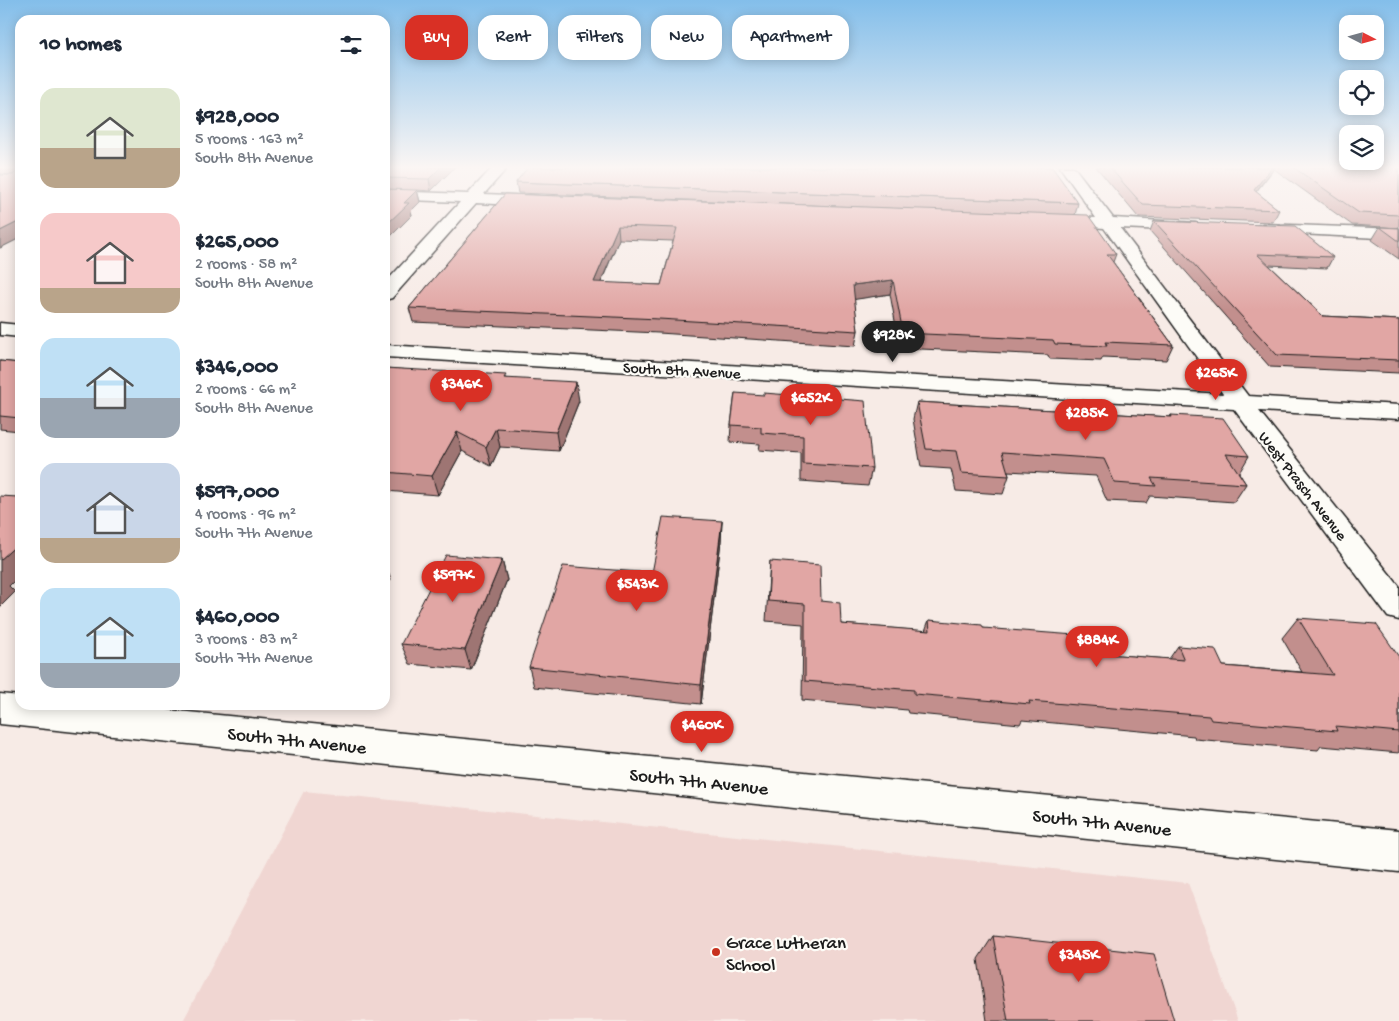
<!DOCTYPE html>
<html lang="en">
<head>
<meta charset="utf-8">
<style>
	:root { --surface:#fff; --page:#f2f2f3; --text:#1f2937; --muted:#747a83; --accent:#d93025 }
	body { margin:0; font-family:"Gochi Hand",sans-serif; background:var(--page); color:var(--text); height:100vh; display:flex; flex-direction:column; font-size:19px; white-space:nowrap }
	* { box-sizing:border-box; margin:0 }
	p { font-size:16px; color:var(--muted) }
	.icon { flex:none; width:28px; height:28px; fill:none; stroke:currentColor; stroke-width:2; stroke-linecap:round; stroke-linejoin:round }
	.map { position:relative; flex:1; overflow:hidden }
	.sheet { position:absolute; left:15px; top:15px; width:375px; height:695px; display:flex; flex-direction:column; background:var(--surface); border-radius:15px; box-shadow:0 2px 12px #0003 }
	.sheet>* { flex:none }
	.top-card { position:absolute; left:405px; top:15px; width:475px; height:45px; display:flex; gap:10px }
	.needle { width:32px; rotate:96deg }
	.buttons { position:absolute; left:1339px; top:15px; display:grid; gap:10px }
	.buttons a { display:grid; place-items:center; width:45px; height:45px; border-radius:10px; background:var(--surface); box-shadow:0 2px 12px #0003; font-size:25px }
	.price { position:absolute; translate:-50% -42px; padding:0 11px; border-radius:18px; background:var(--accent); color:#fff; font-size:16px; line-height:32px; filter:drop-shadow(0 1px 2px #0008) }
	.price::after { content:''; position:absolute; left:50%; top:30px; width:15px; height:11px; margin-left:-8px; background:inherit; clip-path:polygon(0 0,100% 0,50% 100%) }
	.price.current { background:#222; color:#fff }
	ul { padding:0; list-style:none }
	li { display:flex; align-items:center; gap:15px; height:125px; padding:0 25px }
	li span { display:grid; place-items:center; flex:none; width:140px; height:100px; border-radius:15px; color:#555 }
	li>.icon { margin-inline-start:auto }
	span .icon { width:60px; height:60px; fill:#fffc; stroke-width:1 }
	li b { font-size:21px }
	h2 { display:flex; justify-content:space-between; align-items:center; height:60px; padding:0 25px; font-size:21px }
	.chip { padding:0 18px; border-radius:15px; background:var(--surface); box-shadow:0 2px 12px #0003; font-size:18px; line-height:45px }
	.chip.current { background:var(--accent); color:#fff }
	.map>svg:first-child { display:block }
	.built { fill:#f0d6d2 }
	.lines { fill:none; stroke-linecap:round; stroke-linejoin:round }
	.minor-casing { stroke:#1c1c1c; stroke-width:3 }
	.minor { fill:#fdfcf7; fill-rule:evenodd }
	.wall { fill:#c28f8d; stroke:#1c1c1c; fill-rule:evenodd }
	.shaded-wall { fill:#9e7473; stroke:#1c1c1c }
	.building { fill:#e1a6a4; stroke:#1c1c1c; fill-rule:evenodd }
	.poi-dot { fill:#c8321e; stroke:#fdfcf7; stroke-width:2 }
	.labels { text-anchor:middle; stroke-width:4.5; stroke-linejoin:round; paint-order:stroke }
	.street-label { font-size:16px; fill:#1c1c1c; stroke:#fdfcf7 }
	.near-street-label { font-size:19px; fill:#1c1c1c; stroke:#fdfcf7 }
	.near-poi-label { font-size:19px; fill:#1c1c1c; stroke:#fdfcf7; text-anchor:start }
</style>
</head>
<body>
<div class="map">
<svg width="1399" height="1021" viewBox="0 0 1399 1021">
	<rect width="100%" height="100%" fill="#f7ebe6"/>
	<filter id="ink" filterUnits="userSpaceOnUse"><feTurbulence type="fractalNoise" baseFrequency=".02" numOctaves="2"/><feDisplacementMap in="SourceGraphic" scale="10" xChannelSelector="R" yChannelSelector="G"/><feConvolveMatrix kernelMatrix="1 2 1 2 8 2 1 2 1" color-interpolation-filters="sRGB"/></filter>
	<g filter="url(#ink)">
		<path class="built" d="M 304,791 L 1188,883 L 1238,1021 L 183,1021 Z"/>
		<g class="lines">
			<defs>
				<path id="minor" d="M 493,167 L 508,167 L 484,194 L 538,196 L 543,198 L 546,201 L 543,204 L 538,206 L 476,203 L 392,298 L 385,300 L 385,283 L 460,202 L 385,199 L 385,191 L 468,194 Z
					M 1060,167 L 1074,167 L 1113,218 L 1196,223 L 1198,226 L 1196,229 L 1190,231 L 1120,228 L 1248,396 L 1399,405 L 1399,419 L 1259,411 L 1399,586 L 1399,620 L 1388,617 L 1234,409 L 385,357 L 385,345 L 1223,394 L 1104,228 L 1050,224 L 1048,221 L 1050,218 L 1056,216 L 1096,218 Z
					M 1263,224 L 1399,229 L 1399,239 L 1257,232 L 1255,229 L 1257,226 Z
					M 0,323 L 20,325 L 20,337 L 0,335 Z
					M 0,694 L 20,696 L 20,705 L 116,705 L 1399,830 L 1399,872 L 0,724 Z"/>
			</defs>
			<use href="#minor" class="minor-casing"/>
			<use href="#minor" class="minor"/>
		</g>
		<path class="wall" d="M 0,167 L 20,167 L 20,238 L 0,248 L 0,175 L 13,175 L 0,174 Z
			M 385,167 L 455,167 L 431,191 L 417,190 L 420,202 L 411,211 L 412,215 L 385,242 Z
			M 1096,167 L 1399,167 L 1399,228 L 1352,225 L 1274,169 L 1256,192 L 1279,210 L 1273,222 L 1138,217 Z
			M 516,182 L 1078,203 L 1075,215 L 1116,254 L 1113,262 L 1173,345 L 1166,360 L 1103,357 L 1101,361 L 1050,359 L 1048,355 L 900,348 L 890,294 L 854,299 L 858,331 L 855,346 L 659,333 L 413,322 L 409,308 L 505,194 L 906,209 L 518,193 ZM 619,239 L 673,241 L 661,285 L 601,283 Z
			M 1154,221 L 1333,257 L 1327,268 L 1269,265 L 1323,316 L 1399,320 L 1399,373 L 1270,367 L 1150,231 Z
			M 1380,227 L 1399,228 L 1399,259 L 1372,240 Z
			M 0,361 L 20,363 L 20,431 L 0,429 Z
			M 385,368 L 506,378 L 579,401 L 559,451 L 500,447 L 491,466 L 462,451 L 438,495 L 385,491 Z
			M 735,393 L 872,468 L 868,486 L 801,481 L 801,453 L 759,450 L 760,444 L 730,442 L 731,425 Z
			M 917,402 L 1170,417 L 1171,415 L 1249,456 L 1239,473 L 1246,484 L 1234,502 L 1150,496 L 1146,503 L 1107,501 L 1096,476 L 1008,471 L 1009,476 L 1003,494 L 956,491 L 951,469 L 921,467 L 913,419 Z
			M 722,521 L 721,541 L 701,704 L 534,687 L 529,667 L 652,573 Z
			M 502,560 L 507,580 L 471,670 L 410,664 L 401,644 Z
			M 770,561 L 821,601 L 841,624 L 925,631 L 929,620 L 983,628 L 1080,652 L 1169,659 L 1178,646 L 1223,666 L 1302,672 L 1282,638 L 1298,618 L 1399,657 L 1399,753 L 1321,746 L 1318,750 L 1195,739 L 1194,736 L 1022,720 L 1020,724 L 908,713 L 907,710 L 802,700 L 803,624 L 766,621 Z
			M 993,936 L 1174,1021 L 987,1021 L 978,959 Z"/>
		<path class="shaded-wall" d="M 441,167 L 455,167 L 431,191 L 429,179 Z
			M 1272,167 L 1275,167 L 1248,202 L 1254,190 Z
			M 417,190 L 420,202 L 411,211 L 412,215 L 385,242 L 385,226 L 404,203 Z
			M 20,221 L 20,238 L 0,248 L 0,231 Z
			M 618,226 L 619,239 L 595,296 L 594,282 Z
			M 893,280 L 890,294 L 851,300 L 853,285 Z
			M 576,382 L 579,401 L 559,451 L 556,432 Z
			M 496,428 L 500,447 L 491,466 L 486,447 Z
			M 457,432 L 462,451 L 438,495 L 432,476 Z
			M 722,521 L 721,541 L 701,704 L 701,685 Z
			M 20,542 L 20,575 L 9,586 L 15,592 L 0,607 L 0,560 Z
			M 502,560 L 507,580 L 471,670 L 465,650 Z
			M 385,563 L 391,579 L 385,591 Z"/>
		<path class="building" d="M 15,167 L 20,167 L 20,221 L 0,231 L 0,175 L 13,175 L 15,173 Z
			M 385,167 L 441,167 L 429,179 L 385,178 Z
			M 528,167 L 1052,167 L 1078,203 L 516,182 Z
			M 1109,167 L 1272,167 L 1254,190 L 1279,210 L 1143,205 Z
			M 1293,167 L 1399,167 L 1399,215 L 1359,213 Z
			M 385,189 L 417,190 L 404,203 L 409,203 L 385,226 Z
			M 505,194 L 1088,215 L 1116,254 L 1107,254 L 1173,345 L 1105,342 L 1107,346 L 1055,344 L 1053,340 L 903,333 L 893,280 L 853,285 L 858,331 L 659,319 L 409,308 ZM 618,226 L 677,228 L 661,285 L 594,282 Z
			M 1154,221 L 1295,226 L 1333,257 L 1257,254 L 1323,316 L 1399,320 L 1399,360 L 1277,355 Z
			M 1380,227 L 1399,228 L 1399,241 Z
			M 0,361 L 20,363 L 20,418 L 0,416 Z
			M 385,368 L 506,375 L 504,378 L 576,382 L 556,432 L 496,428 L 486,447 L 457,432 L 432,476 L 385,472 Z
			M 735,393 L 764,395 L 764,393 L 865,401 L 872,468 L 803,464 L 803,436 L 761,433 L 761,427 L 731,425 Z
			M 917,402 L 1172,417 L 1171,415 L 1223,418 L 1249,456 L 1226,454 L 1246,484 L 1151,478 L 1156,486 L 1115,483 L 1104,459 L 1002,452 L 1009,476 L 961,473 L 956,451 L 926,449 Z
			M 0,496 L 18,497 L 20,496 L 20,542 L 0,560 Z
			M 663,517 L 722,521 L 701,685 L 529,667 L 563,566 L 652,573 Z
			M 446,555 L 502,560 L 465,650 L 401,644 Z
			M 770,561 L 820,565 L 821,601 L 840,603 L 841,624 L 930,631 L 929,620 L 982,625 L 983,628 L 1075,635 L 1080,652 L 1184,660 L 1178,646 L 1215,649 L 1223,666 L 1333,675 L 1298,618 L 1376,624 L 1399,657 L 1399,732 L 1335,726 L 1337,731 L 1211,720 L 1209,716 L 1029,701 L 1030,704 L 914,694 L 914,690 L 805,681 L 805,604 L 768,601 Z
			M 993,936 L 1154,954 L 1174,1021 L 1008,1021 Z"/>
	</g>
	<linearGradient id="sky" x2="0" y2="1"><stop stop-color="#83beea"/><stop offset="0.54" stop-color="#fbf6f4"/><stop offset="1" stop-color="#fbf6f4" stop-opacity="0"/></linearGradient>
	<rect width="1399" height="310" fill="url(#sky)"/>
	<circle class="poi-dot" cx="716" cy="952" r="5"/>
	<g class="labels">
		<g class="street-label">
			<text transform="translate(682 369) rotate(3)" y="6">South 8th Avenue</text>
			<text transform="translate(1304 485) rotate(52)" y="6">West Prasch Avenue</text>
		</g>
		<g class="near-street-label">
			<text transform="translate(297 739) rotate(6)" y="7">South 7th Avenue</text>
			<text transform="translate(699 780) rotate(6)" y="7">South 7th Avenue</text>
			<text transform="translate(1102 821) rotate(6)" y="7">South 7th Avenue</text>
		</g>
		<g class="near-poi-label">
			<text x="726" y="948">Grace Lutheran<tspan x="726" dy="22">School</tspan></text>
		</g>
	</g>
</svg>
<div class="buttons">
<a><svg class="needle" viewBox="-14 -14 28 28"><path d="M0-13l5 13h-10z" fill="#e53935"/><path d="M0 13l5-13h-10z" fill="#747a83"/></svg></a>
<a><svg class="icon" aria-label="locate" viewBox="0 0 24 24"><circle cx="12" cy="12" r="6"/><path d="M12 2v4M12 18v4M2 12h4M18 12h4"/></svg></a>
<a><svg class="icon" aria-label="layers" viewBox="0 0 24 24"><path d="M12 4l9 5-9 5-9-5zM3 14l9 5 9-5"/></svg></a>
</div>
<b class="price current" style="left:893px;top:363px">$928K</b>
<b class="price" style="left:1216px;top:401px">$265K</b>
<b class="price" style="left:461px;top:412px">$346K</b>
<b class="price" style="left:811px;top:426px">$652K</b>
<b class="price" style="left:1086px;top:441px">$285K</b>
<b class="price" style="left:453px;top:603px">$597K</b>
<b class="price" style="left:637px;top:612px">$543K</b>
<b class="price" style="left:1097px;top:668px">$884K</b>
<b class="price" style="left:702px;top:753px">$460K</b>
<b class="price" style="left:1079px;top:983px">$345K</b>
<div class="top-card">
<a class="chip current">Buy</a>
<a class="chip">Rent</a>
<a class="chip">Filters</a>
<a class="chip">New</a>
<a class="chip">Apartment</a>
</div>
<section class="sheet">
<h2>10 homes<svg class="icon" aria-label="filters" viewBox="0 0 24 24"><path d="M4 7h16M4 17h16"/><circle cx="9" cy="7" r="2"/><circle cx="15" cy="17" r="2"/></svg></h2>
<ul>
<li><span style="background:linear-gradient(#dfe7d0 60%,#b9a48a 0)"><svg class="icon" aria-label="home" viewBox="0 0 24 24"><path d="M3 11l9-7 9 7M6 9v11h12V9"/></svg></span><div><b>$928,000</b><p>5 rooms · 163 m²</p><p>South 8th Avenue</p></div></li>
<li><span style="background:linear-gradient(#f6c9c9 75%,#b9a48a 0)"><svg class="icon" aria-label="home" viewBox="0 0 24 24"><path d="M3 11l9-7 9 7M6 9v11h12V9"/></svg></span><div><b>$265,000</b><p>2 rooms · 58 m²</p><p>South 8th Avenue</p></div></li>
<li><span style="background:linear-gradient(#bfe0f5 60%,#9aa5b1 0)"><svg class="icon" aria-label="home" viewBox="0 0 24 24"><path d="M3 11l9-7 9 7M6 9v11h12V9"/></svg></span><div><b>$346,000</b><p>2 rooms · 66 m²</p><p>South 8th Avenue</p></div></li>
<li><span style="background:linear-gradient(#c9d6e8 75%,#b9a48a 0)"><svg class="icon" aria-label="home" viewBox="0 0 24 24"><path d="M3 11l9-7 9 7M6 9v11h12V9"/></svg></span><div><b>$597,000</b><p>4 rooms · 96 m²</p><p>South 7th Avenue</p></div></li>
<li><span style="background:linear-gradient(#bfe0f5 75%,#9aa5b1 0)"><svg class="icon" aria-label="home" viewBox="0 0 24 24"><path d="M3 11l9-7 9 7M6 9v11h12V9"/></svg></span><div><b>$460,000</b><p>3 rooms · 83 m²</p><p>South 7th Avenue</p></div></li>
</ul>
</section>
</div>
</body>
</html>
